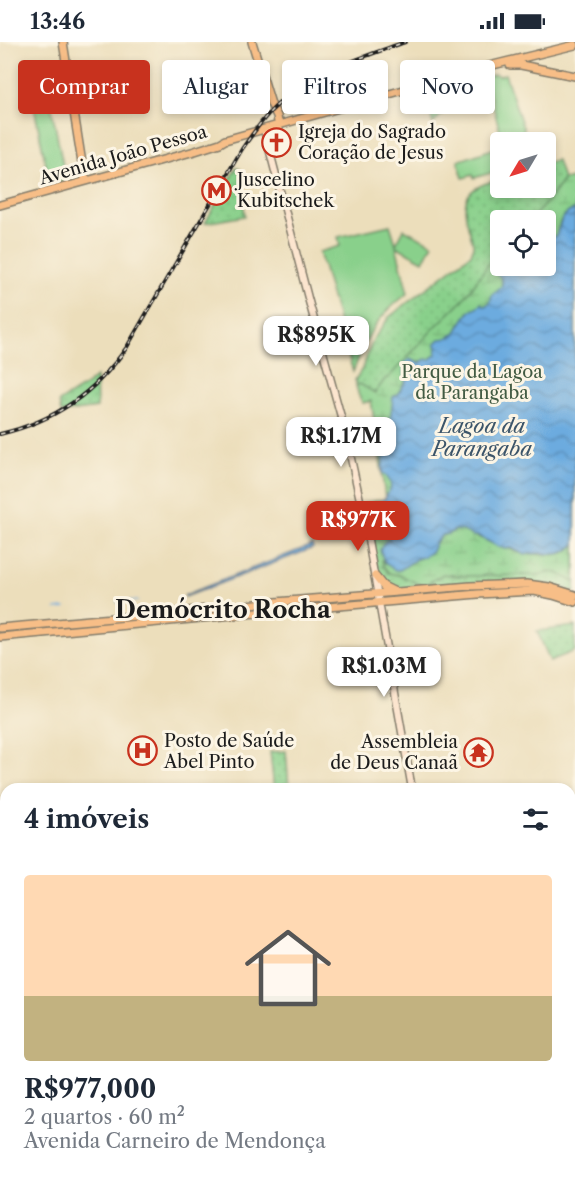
<!DOCTYPE html>
<html lang="pt">
<head>
<meta charset="utf-8">
<style>
	:root { --surface:#fff; --page:#f6f6f7; --text:#1f2937; --muted:#747a83; --accent:#c8321e }
	body { margin:0; font-family:"Libre Caslon Text",serif; background:var(--page); color:var(--text); height:100vh; display:flex; flex-direction:column; font-size:22px; white-space:nowrap }
	* { box-sizing:border-box; margin:0 }
	p { font-size:20px; color:var(--muted) }
	.icon { flex:none; width:33px; height:33px; fill:none; stroke:currentColor; stroke-width:2; stroke-linecap:round; stroke-linejoin:round }
	.map { position:relative; flex:1; overflow:hidden }
	.drawer { position:absolute; left:0px; top:741px; width:576px; height:404px; display:flex; flex-direction:column; background:var(--surface); border-radius:18px 18px 0 0; box-shadow:0 3px 9px #0003 }
	.drawer>* { flex:none }
	.hud { position:absolute; left:18px; top:18px; width:540px; height:54px; display:flex; gap:12px }
	.needle { width:39px; rotate:232deg }
	.tools { position:absolute; left:490px; top:90px; display:grid; gap:12px }
	.tools a { display:grid; place-items:center; width:66px; height:66px; border-radius:6px; background:var(--surface); box-shadow:0 3px 9px #0003; font-size:30px }
	.price { position:absolute; translate:-50% -51px; padding:0 14px; border-radius:12px; background:#fff; color:#222; font-size:20px; line-height:39px; filter:drop-shadow(0 2px 3px #0008) }
	.price::after { content:''; position:absolute; left:50%; top:36px; width:18px; height:14px; margin-left:-9px; background:inherit; clip-path:polygon(0 0,100% 0,50% 100%) }
	.price.on { background:var(--accent); color:#fff }
	ul { padding:0; list-style:none }
	li { display:grid; align-content:center; gap:12px; height:318px; padding:0 24px }
	li span { display:grid; place-items:center; height:186px; border-radius:6px; color:#555 }
	li>.icon { margin-inline-start:auto }
	span .icon { width:108px; height:108px; fill:#fffc; stroke-width:1 }
	li b { font-size:26px }
	h2 { display:flex; justify-content:space-between; align-items:center; height:72px; padding:0 24px; font-size:26px }
	.chip { padding:0 21px; border-radius:6px; background:var(--surface); box-shadow:0 3px 9px #0003; font-size:21px; line-height:54px }
	.chip.on { background:var(--accent); color:#fff }
	.status { display:flex; justify-content:space-between; align-items:center; height:42px; padding:0 30px; background:var(--surface); direction:ltr }
	.status svg { height:16px; fill:currentColor }
	.map>svg:first-child { display:block }
	.grass { fill:url(#grass-dots); stroke:#527654; stroke-width:1.5; fill-rule:evenodd }
	.wetland { fill:url(#wetland-marsh); stroke:#527654; stroke-width:1.5 }
	.pitch { fill:#89d08b; stroke:#527654; stroke-width:1.5 }
	.water { fill:url(#water-waves); stroke:#44647e; stroke-width:1.5 }
	.lines { fill:none; stroke-linecap:round; stroke-linejoin:round }
	.stream { stroke:#6cabdf; stroke-width:1.5 }
	.secondary-casing { stroke:#847d6c; stroke-width:9 }
	.primary-casing { stroke:#847d6c; stroke-width:10 }
	.secondary { stroke:#fce5cf; stroke-width:6 }
	.primary { stroke:#f7be87; stroke-width:7 }
	.rail-casing { stroke:#1c1c1c; stroke-width:4 }
	.rail { stroke:#fcf5e5; stroke-width:1.5; stroke-dasharray:4.5; stroke-linecap:butt }
	.labels { text-anchor:middle; stroke-width:6; stroke-linejoin:round; paint-order:stroke }
	.poi-label { font-size:18px; fill:#1c1c1c; stroke:#fcf5e5; text-anchor:start }
	.street-label { font-size:18px; fill:#1c1c1c; stroke:#fcf5e5 }
	.park-label { font-size:18px; fill:#425b43; stroke:#fcf5e5 }
	.water-label { font-size:20px; font-style:italic; fill:#3c556a; stroke:#fcf5e5 }
	.district-label { font-size:24px; font-weight:bold; fill:#1c1c1c; stroke:#fcf5e5 }
</style>
</head>
<body>
<div class="status"><b>13:46</b><svg viewBox="0 0 49 12"><path d="M0 12V9h3v3zM5 12V6h3v6zM10 12V3h3v9zM15 12V0h3v12zM26 1h20v11H26zM47 4h2v5h-2z"/></svg></div>
<div class="map">
<svg width="575" height="1144" viewBox="0 0 575 1144">
	<defs>
		<pattern id="grass-dots" width="8" height="8" patternUnits="userSpaceOnUse" patternTransform="scale(1.5)"><rect width="8" height="8" fill="#89d08b"/><path d="M2 2h.1M6 6h.1" fill="none" stroke="#76b277" stroke-width="1.8" stroke-linecap="round"/></pattern>
		<pattern id="wetland-marsh" width="20" height="14" patternUnits="userSpaceOnUse" patternTransform="scale(1.5)"><rect width="20" height="14" fill="#89d08b"/><path d="M1 5h8M5 5V1M11 12h8M15 12V8" fill="none" stroke="#76b277"/></pattern>
		<pattern id="water-waves" width="16" height="10" patternUnits="userSpaceOnUse" patternTransform="scale(1.5)"><rect width="16" height="10" fill="#6cabdf"/><path d="M0 5q4-4 8 0t8 0" fill="none" stroke="#588ab4"/></pattern>
	</defs>
	<rect width="100%" height="100%" fill="#fcf5e5"/>
	<filter id="ink" filterUnits="userSpaceOnUse"><feTurbulence type="fractalNoise" baseFrequency=".0167" numOctaves="2"/><feDisplacementMap in="SourceGraphic" scale="12" xChannelSelector="R" yChannelSelector="G"/><feConvolveMatrix kernelMatrix="1 2 1 2 8 2 1 2 1" color-interpolation-filters="sRGB"/></filter>
	<filter id="wash" filterUnits="userSpaceOnUse"><feTurbulence type="fractalNoise" baseFrequency=".008" numOctaves="4" result="noise"/><feDisplacementMap in="SourceGraphic" scale="24" xChannelSelector="R" yChannelSelector="G"/><feGaussianBlur stdDeviation="1.35" result="paint"/><feColorMatrix in="noise" values="0 0 0 0 0 0 0 0 0 0 0 0 0 0 0 0 0 1.4 0 .05"/><feComposite in="paint" operator="in"/></filter>
	<g filter="url(#wash)">
		<rect width="100%" height="100%" fill="#ecdebb"/>
		<path class="grass" d="M 447,46 L 448,50 L 454,48 L 456,56 L 433,82 L 425,52 Z
			M 557,118 L 563,138 L 575,136 L 575,550 L 548,542 L 398,547 L 385,544 L 378,533 L 370,490 L 367,465 L 365,461 L 385,457 L 377,393 L 371,359 L 363,361 L 359,354 L 355,338 L 362,327 L 373,298 L 389,275 L 471,212 L 473,206 L 473,201 C 468,183 456,156 478,145 C 485,141 494,139 501,137 L 501,146 L 546,146 L 546,122 ZM 501,178 L 546,178 L 546,224 L 501,224 Z
			M 236,126 L 240,127 L 245,174 L 205,181 Z
			M 96,335 L 97,366 L 61,371 L 59,360 L 86,343 Z
			M 575,584 L 575,609 L 550,619 L 537,589 Z
			M 286,709 L 289,746 L 274,747 L 270,710 Z"/>
		<path class="wetland" d="M 575,136 L 575,167 C 560,173 560,180 556,194 L 546,196 L 546,178 L 530,178 L 546,161 L 563,138 Z
			M 501,207 L 501,221 L 498,224 C 500,237 509,244 492,252 L 490,261 L 488,263 L 478,265 L 461,281 L 455,293 L 452,293 L 437,305 L 436,312 L 429,318 C 425,317 411,322 405,324 L 404,327 L 406,339 L 397,353 L 393,355 C 393,364 392,380 389,389 C 386,398 387,389 386,398 C 384,408 385,418 382,427 L 371,359 L 363,361 L 359,354 L 356,344 L 360,342 L 375,351 L 385,337 L 389,335 L 435,285 L 463,258 L 494,214 Z
			M 455,488 L 462,488 L 505,507 C 511,506 513,509 519,510 C 532,512 557,515 568,509 C 569,508 575,502 575,502 L 575,540 L 555,530 L 537,533 L 458,534 L 443,532 L 427,542 L 418,542 L 402,534 L 389,531 L 383,524 L 382,517 L 385,521 L 400,528 L 416,517 L 425,514 L 432,509 L 436,500 L 442,493 L 448,492 Z"/>
		<path class="pitch" d="M 496,32 L 498,34 L 505,32 L 528,100 L 503,100 L 485,35 Z
			M 48,47 L 66,139 L 50,143 L 31,50 Z
			M 501,104 L 501,128 L 474,136 L 473,133 L 463,136 L 458,119 Z
			M 390,183 L 396,202 L 404,187 L 433,202 L 423,219 L 396,204 L 408,251 C 375,277 368,291 353,330 L 319,210 L 340,204 L 338,195 Z"/>
		<path class="water" d="M 575,167 L 575,502 C 557,521 544,506 525,513 L 511,506 L 505,507 L 497,504 L 478,494 L 473,494 L 462,488 L 455,488 L 448,492 L 442,493 L 436,500 L 432,509 L 425,514 L 416,517 L 400,528 L 395,528 L 385,521 L 380,508 L 385,499 L 390,498 L 389,495 L 384,496 L 372,482 L 372,479 L 382,478 L 380,458 L 385,457 L 385,454 C 386,452 389,450 390,448 C 393,442 387,433 382,431 C 384,406 391,379 393,355 L 397,353 L 406,339 L 404,327 L 405,321 L 410,317 L 419,321 L 426,317 L 429,318 L 436,312 L 437,305 L 435,302 L 440,297 C 449,297 448,294 455,292 C 459,285 466,271 473,267 C 476,265 479,264 481,261 L 484,264 L 490,261 L 492,252 C 506,245 505,236 492,229 L 493,223 L 498,223 L 501,221 L 501,224 L 546,224 L 546,196 L 556,194 C 561,180 560,173 575,167 Z
			M 312,503 L 313,506 L 185,555 L 185,553 Z"/>
		<g class="lines">
			<path class="stream" d="M 117,560 L 138,559
				M 56,567 L 65,566"/>
		</g>
	</g>
	<g filter="url(#ink)">
		<g class="lines">
			<defs>
				<path id="secondary" d="M 264,87 L 308,256 L 345,389 L 365,481 L 412,747
					M 497,1138 L 498,1144
					M 552,1138 L 553,1144"/>
				<path id="primary" d="M 63,0 L 84,134 L 88,138
					M 252,0 L 271,62 L 277,74 L 279,86
					M 510,23 L 521,23 L 575,34
					M 0,163 L 195,109 L 220,101 L 225,98 L 489,24 L 575,3
					M 375,534 L 383,544 L 395,550
					M 0,586 L 169,571 L 276,560 L 470,544 L 527,542 L 549,545 L 575,553
					M 0,595 L 223,574 L 478,552 L 534,549 L 553,553 L 575,560"/>
			</defs>
			<use href="#secondary" class="secondary-casing"/>
			<use href="#primary" class="primary-casing"/>
			<use href="#secondary" class="secondary"/>
			<use href="#primary" class="primary"/>
			<defs>
				<path id="rail" d="M 0,392 C 55,379 95,351 127,305 L 242,107 C 251,94 260,81 270,70 C 306,32 358,17 405,0"/>
			</defs>
			<use href="#rail" class="rail-casing"/>
			<use href="#rail" class="rail"/>
		</g>
	</g>
	<defs>
		<symbol id="church-ring" viewBox="-11 -11 22 22"><circle r="9.5" fill="#fcf5e5" stroke="#c8321e" stroke-width="1.5"/><path d="M-1.2-6h2.4v3.5h3.3v2.4h-3.3V6h-2.4V-.1h-3.3v-2.4h3.3Z" fill="#c8321e"/></symbol>
		<symbol id="metro-ring" viewBox="-11 -11 22 22"><circle r="9.5" fill="#fcf5e5" stroke="#c8321e" stroke-width="1.5"/><path d="M-5.5 5V-5H-3L0 0L3-5H5.5V5H3V-.5L0 4L-3-.5V5Z" fill="#c8321e"/></symbol>
		<symbol id="hospital-ring" viewBox="-11 -11 22 22"><circle r="9.5" fill="#fcf5e5" stroke="#c8321e" stroke-width="1.5"/><path d="M-5-5h3v3.5h4V-5h3V5h-3V1.5h-4V5h-3Z" fill="#c8321e"/></symbol>
		<symbol id="temple-ring" viewBox="-11 -11 22 22"><circle r="9.5" fill="#fcf5e5" stroke="#c8321e" stroke-width="1.5"/><path d="M0-6L5-2H3V0L6.5 2.5H4V6H1.5V3h-3V6H-4V2.5H-6.5L-3 0V-2H-5Z" fill="#c8321e"/></symbol>
	</defs>
	<g fill-rule="evenodd">
		<use href="#church-ring" x="260" y="84" width="33" height="33"/>
		<use href="#metro-ring" x="200" y="132" width="33" height="33"/>
		<use href="#hospital-ring" x="126" y="692" width="33" height="33"/>
		<use href="#temple-ring" x="462" y="694" width="33" height="33"/>
	</g>
	<g class="labels">
		<g class="poi-label">
			<text x="298" y="96">Igreja do Sagrado<tspan x="298" dy="21">Coração de Jesus</tspan></text>
			<text x="237" y="144">Juscelino<tspan x="237" dy="21">Kubitschek</tspan></text>
			<text x="164" y="705">Posto de Saúde<tspan x="164" dy="21">Abel Pinto</tspan></text>
			<text x="458" y="706" text-anchor="end">Assembleia<tspan x="458" dy="21">de Deus Canaã</tspan></text>
		</g>
		<g class="street-label">
			<text transform="translate(123 113) rotate(-16)" y="6">Avenida João Pessoa</text>
		</g>
		<g class="park-label">
			<text x="472" y="336">Parque da Lagoa<tspan x="472" dy="21">da Parangaba</tspan></text>
		</g>
		<g class="water-label">
			<text x="482" y="391">Lagoa da<tspan x="482" dy="23">Parangaba</tspan></text>
		</g>
		<g class="district-label">
			<text x="223" y="576">Demócrito Rocha</text>
		</g>
	</g>
</svg>
<div class="tools">
<a><svg class="needle" viewBox="-14 -14 28 28"><path d="M0-13l5 13h-10z" fill="#e53935"/><path d="M0 13l5-13h-10z" fill="#747a83"/></svg></a>
<a><svg class="icon" aria-label="locate" viewBox="0 0 24 24"><circle cx="12" cy="12" r="6"/><path d="M12 2v4M12 18v4M2 12h4M18 12h4"/></svg></a>
</div>
<b class="price" style="left:316px;top:325px">R$895K</b>
<b class="price" style="left:341px;top:426px">R$1.17M</b>
<b class="price on" style="left:358px;top:510px">R$977K</b>
<b class="price" style="left:384px;top:656px">R$1.03M</b>
<div class="hud">
<a class="chip on">Comprar</a>
<a class="chip">Alugar</a>
<a class="chip">Filtros</a>
<a class="chip">Novo</a>
</div>
<section class="drawer">
<h2>4 imóveis<svg class="icon" aria-label="filters" viewBox="0 0 24 24"><path d="M4 7h16M4 17h16"/><circle cx="9" cy="7" r="2"/><circle cx="15" cy="17" r="2"/></svg></h2>
<ul>
<li><span style="background:linear-gradient(#ffd9b3 65%,#c2b280 0)"><svg class="icon" aria-label="home" viewBox="0 0 24 24"><path d="M3 11l9-7 9 7M6 9v11h12V9"/></svg></span><div><b>R$977,000</b><p>2 quartos · 60 m²</p><p>Avenida Carneiro de Mendonça</p></div></li>
</ul>
</section>
</div>
</body>
</html>
